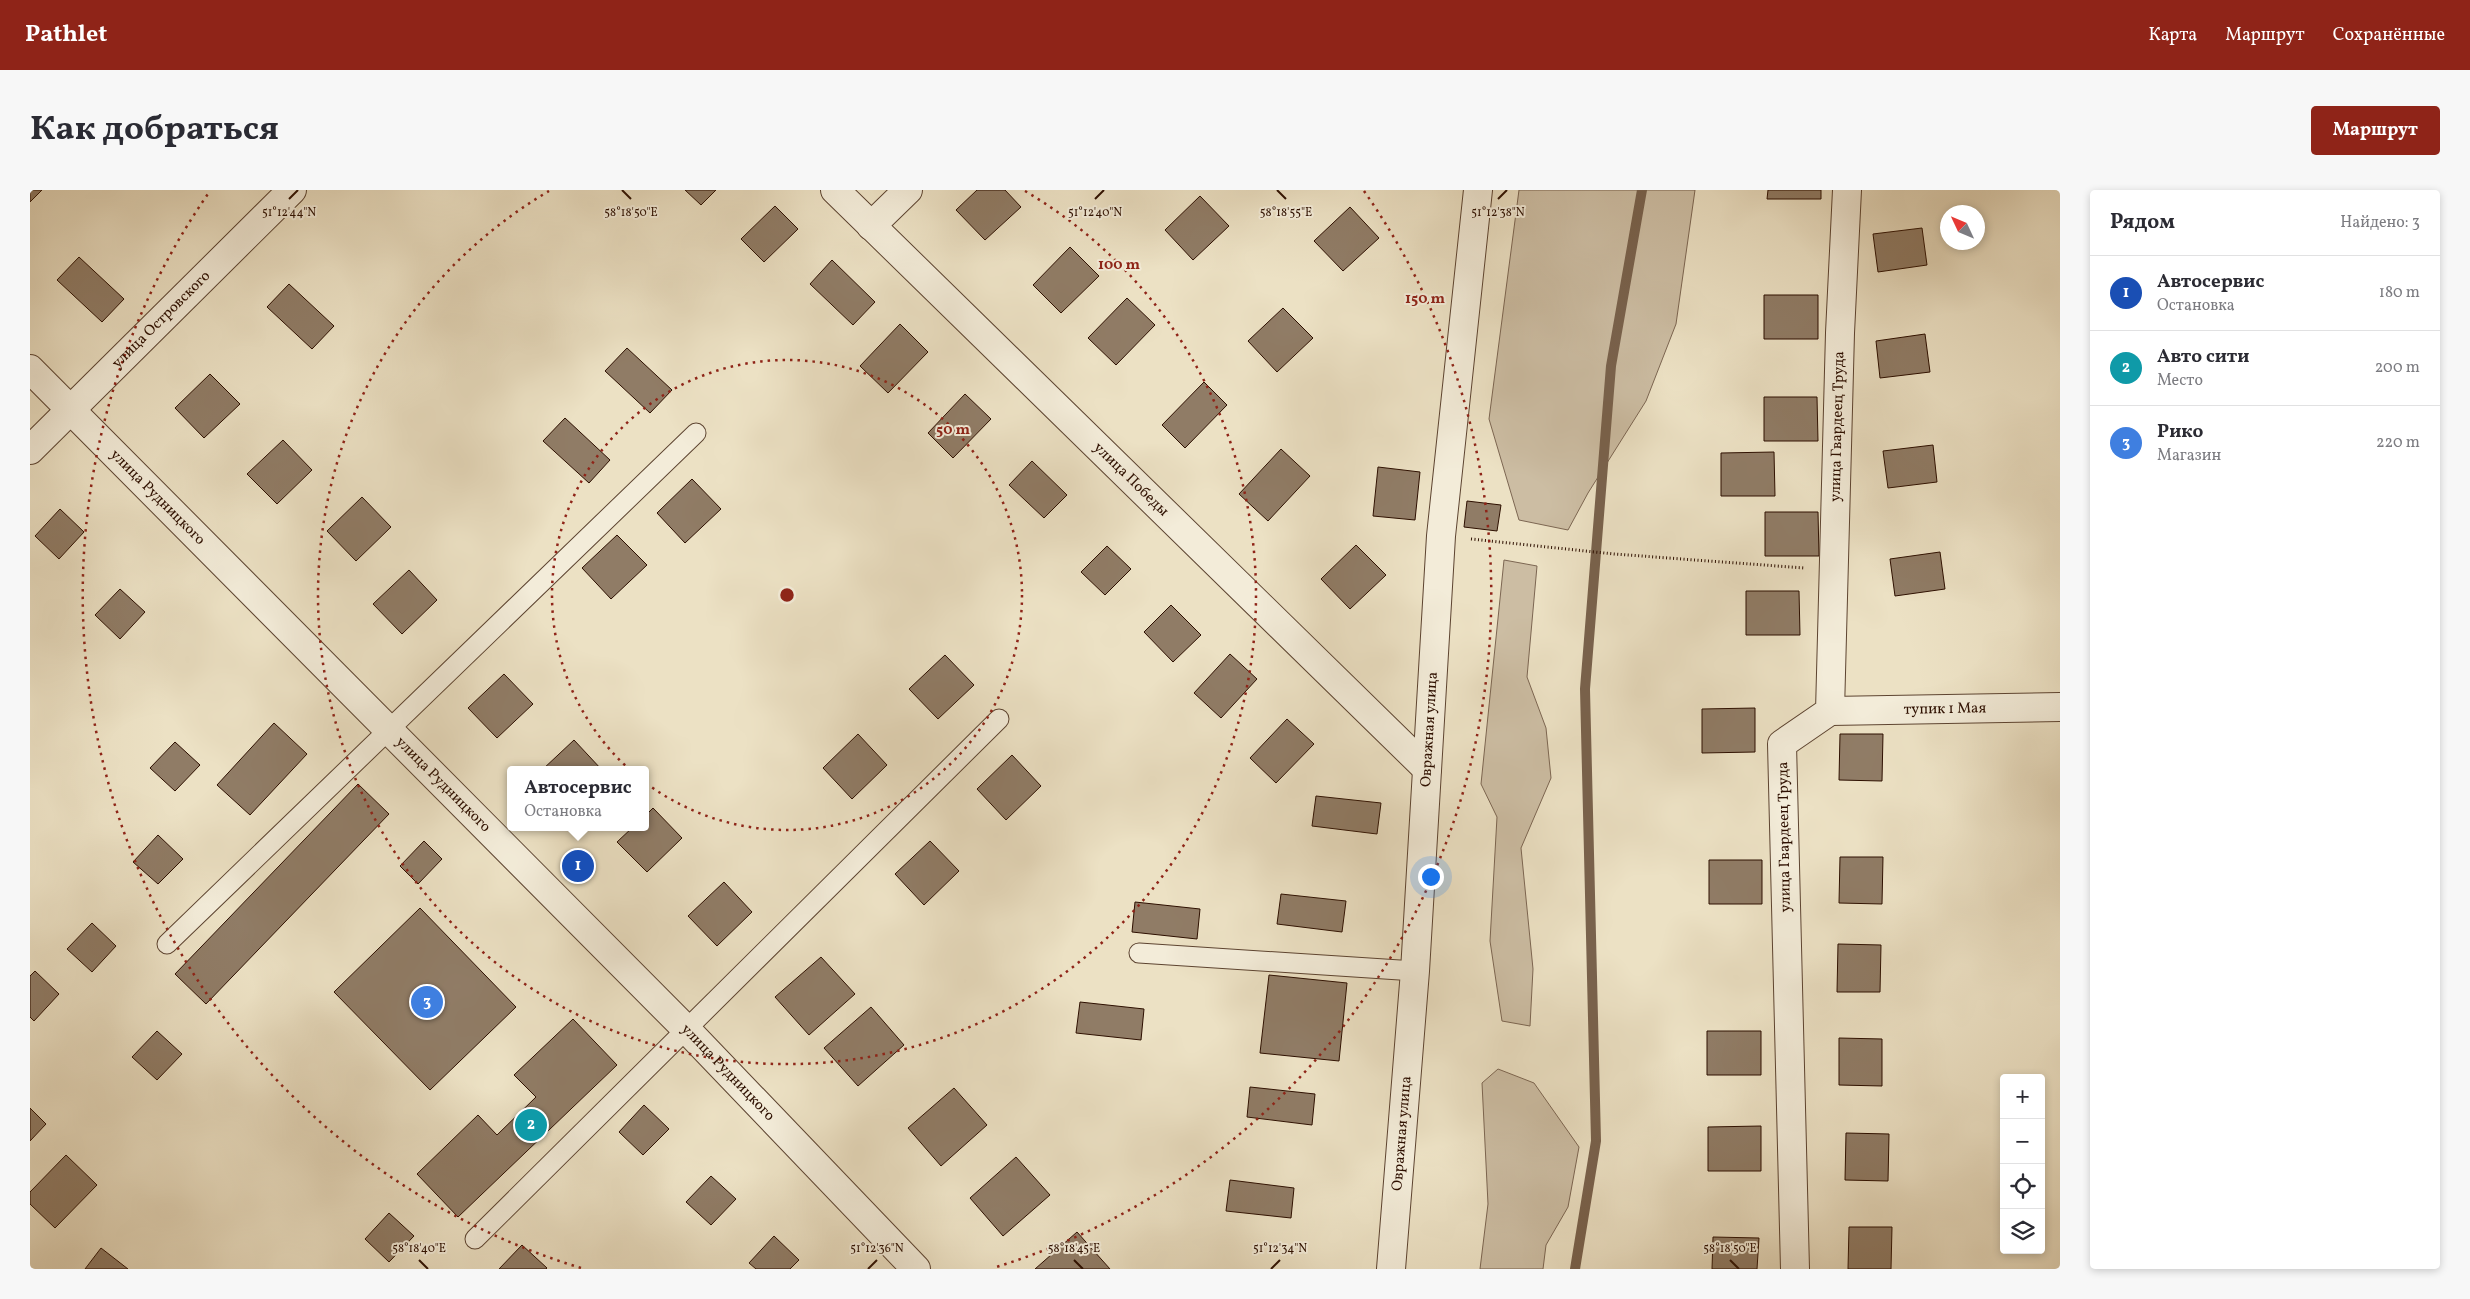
<!DOCTYPE html>
<html lang="ru">
<meta charset="utf-8">
<style>
body{margin:0;font-family:Vollkorn,serif;background:#f7f7f7;color:#2b2b33}
.controls{position:absolute;right:15px;bottom:15px;display:grid;overflow:hidden;border-radius:5px;box-shadow:0 2px 8px #0003}
.controls button{width:45px;height:45px;display:grid;place-items:center;padding:0;border:0;border-bottom:1px solid #e1e1e2;background:#fff;color:#2b2b33;font:25px sans-serif}
.compass{position:absolute;left:1910px;top:15px;width:45px;height:45px;border-radius:50%;background:#fff;box-shadow:0 2px 8px #0003;rotate:314deg}
.you{position:absolute;left:1400px;top:686px;width:18px;height:18px;margin:-12px;border:4px solid #fff;border-radius:50%;background:#1a73e8;box-shadow:0 0 0 8px #1a73e833}
.badge{display:grid;place-items:center;width:32px;height:32px;border-radius:50%;background:#8f2418;color:#fff;font-size:16px;font-weight:700}
.pin{position:absolute;translate:-50% -50%;border:2px solid #fff;box-shadow:0 1px 5px #0006}
.popup{position:absolute;left:477px;top:576px;width:142px;height:65px;box-sizing:border-box;display:grid;place-content:center;border-radius:5px;background:#fff;filter:drop-shadow(0 1px 4px #0005);font-size:16px;white-space:nowrap;color:#7c7c81}
.popup b{font-size:19px;color:#2b2b33}
.popup::after{content:'';position:absolute;left:50%;top:100%;margin-left:-10px;border:10px solid transparent;border-top-color:#fff}
.list{margin:0;padding:0;list-style:none}
h2{display:flex;justify-content:space-between;align-items:center;height:65px;margin:0;padding:0 20px;font-size:21px}
h2 small{font-size:16px;font-weight:400;color:#7c7c81}
.list li{display:grid;grid-template-columns:32px 1fr auto;gap:15px;align-items:center;box-sizing:border-box;height:75px;padding:0 20px;border-top:1px solid #e1e1e2}
.list b{display:block;font-size:19px;white-space:nowrap}
.list p{margin:0;font-size:16px;white-space:nowrap;color:#7c7c81}
.list em{font-size:16px;font-style:normal;color:#7c7c81}
.icon{flex:none;width:28px;height:28px;fill:none;stroke:currentColor;stroke-width:2;stroke-linecap:round;stroke-linejoin:round}
.map{position:relative;flex:none;width:2030px;height:1079px;overflow:hidden;border-radius:5px}
header{display:flex;align-items:center;gap:30px;box-sizing:border-box;height:70px;padding:0 25px;background:#8f2418;color:#fff}
header strong{font-size:24px}
nav{display:flex;gap:28px;margin-inline-start:auto;font-size:18px}
.intro{display:flex;align-items:center;justify-content:space-between;box-sizing:border-box;height:120px;padding:0 30px}
h1{margin:0;font-size:35px}
.button{padding:12px 22px;border-radius:5px;background:#8f2418;color:#fff;font-size:18px;font-weight:700}
main{display:flex;gap:30px;padding:0 30px}
aside{flex:1;background:#fff;border-radius:5px;box-shadow:0 2px 8px #0003}
.map>svg:first-child{display:block}
</style>
<header>
<strong>Pathlet</strong>
<nav><a>Карта</a><a>Маршрут</a><a>Сохранённые</a></nav>
</header>
<div class="intro"><h1>Как добраться</h1><a class="button">Маршрут</a></div>
<main>
<div class="map">
<svg width="2030" height="1079" viewBox="0 0 2030 1079">
<rect width="100%" height="100%" fill="#ece1c4"/>
<filter id="stains"><feTurbulence type="fractalNoise" baseFrequency=".004" numOctaves="4"/><feColorMatrix values="0 0 0 0 .2 0 0 0 0 .09 0 0 0 0 .02 0 0 0 .5 -.17"/></filter>
<radialGradient id="worn" r=".72"><stop offset=".6" stop-color="#630" stop-opacity="0"/><stop offset="1" stop-color="#630" stop-opacity=".3"/></radialGradient>
<!-- green -->
<path fill="#ccbda3" stroke="#7c6652" d="M1489,0H1665L1646,134L1616,211L1558,303L1538,340L1489,330L1459,229Z
M1474,370L1507,376L1497,487L1516,538L1521,588L1491,658L1503,779L1500,836L1472,831L1460,751L1467,627L1451,594Z
M1468,879L1504,893L1549,957L1538,1017L1516,1055L1513,1079H1450L1458,1014L1452,893Z"/>
<g fill="none" stroke-linecap="round" stroke-linejoin="round">
<!-- stream -->
<path stroke="#79624d" stroke-width="10" d="M1545,1079L1566,951L1555,499L1581,176L1612,0"/>
</g>
<!-- building -->
<path fill="#907c66" stroke="#2d0f00" d="M0,0H12L0,12Z
M655,0H686L671,15Z
M947,0H975L991,17L955,50L926,20Z
M1738,0H1791V9H1737Z
M1170,6L1199,36L1163,70L1135,40Z
M745,16L768,39L734,72L711,49Z
M1320,17L1349,48L1313,81L1284,51Z
M1892,38L1897,75L1848,82L1843,44Z
M1040,57L1069,86L1031,123L1003,95Z
M49,67L94,109L72,132L27,90Z
M802,70L845,112L823,135L780,94Z
M259,94L304,136L282,159L237,117Z
M1734,105H1788V149H1734Z
M1097,108L1125,135L1086,175L1058,148Z
M1253,118L1283,148L1247,182L1218,151Z
M870,134L898,162L858,203L830,176Z
M1895,144L1900,182L1850,188L1846,151Z
M597,158L642,200L620,223L575,181Z
M180,184L210,214L174,248L145,218Z
M1174,192L1197,215L1155,258L1132,235Z
M935,204L961,229L923,268L898,243Z
M1734,207H1787L1788,251H1734Z
M535,228L580,270L559,293L513,251Z
M253,250L282,280L247,314L217,284Z
M1903,255L1907,292L1858,298L1853,261Z
M1251,259L1280,286L1238,331L1209,304Z
M1744,262L1745,306H1691V263Z
M1002,271L1037,305L1014,328L979,295Z
M1348,277L1390,282L1385,330L1343,326Z
M662,289L691,319L655,353L627,323Z
M332,307L361,337L326,371L297,341Z
M1437,311L1471,315L1467,341L1434,337Z
M30,319L54,342L29,369L5,346Z
M1735,322H1788L1789,366H1735Z
M587,345L617,375L581,409L552,378Z
M1326,355L1356,385L1320,419L1291,389Z
M1077,356L1101,379L1075,405L1051,382Z
M1910,362L1915,399L1865,406L1860,369Z
M379,380L407,410L372,444L343,414Z
M90,399L115,422L90,449L65,425Z
M1716,401H1769L1770,445H1716Z
M1141,415L1171,445L1143,472L1114,442Z
M1200,464L1227,489L1191,528L1164,503Z
M915,465L944,495L908,529L879,499Z
M474,484L503,514L467,548L438,518Z
M1725,518V562L1672,563V519Z
M1257,529L1284,554L1246,593L1220,568Z
M244,533L277,564L220,625L187,595Z
M828,544L857,575L822,609L793,578Z
M1810,544H1853L1852,591L1809,590Z
M544,550L572,580H512Z
M145,552L170,575L145,601L120,578Z
M982,565L1011,596L976,630L947,599Z
M328,594L359,624L176,814L145,784Z
M1286,606L1351,613L1347,644L1282,636Z
M623,618L652,648L617,682L587,652L603,637H616V625Z
M128,645L153,669L128,694L103,672Z
M394,651L412,669L388,694L370,676Z
M900,651L929,681L894,715L865,684Z
M1810,667H1853L1852,714L1809,713Z
M1679,670H1732V714H1679Z
M694,692L722,722L687,756L658,726Z
M1251,704L1316,711L1312,742L1247,734Z
M1105,712L1170,719L1167,749L1102,742Z
M390,718L486,817L400,900L304,802Z
M62,733L86,756L62,782L37,759Z
M1808,754L1851,755L1850,802H1807Z
M791,767L825,804L779,845L745,807Z
M5,781L29,804L4,831L0,827V786Z
M1239,785L1317,793L1309,871L1230,863Z
M1050,812L1114,819L1111,850L1046,843Z
M841,817L874,855L828,896L794,858Z
M543,829L587,875L428,1027L387,984L448,925L467,945L506,907L484,885Z
M127,841L152,864L127,890L102,867Z
M1677,841H1731V885H1677Z
M1809,848L1852,849V896L1809,895Z
M1220,897L1285,904L1282,935L1217,927Z
M924,898L957,935L911,976L878,938Z
M614,915L639,939L613,965L589,942Z
M0,918L16,934L0,951Z
M1731,936V981H1678V937Z
M1816,943L1859,944L1858,991L1815,990Z
M36,965L67,995L25,1038L0,1014V1002Z
M986,967L1020,1005L973,1046L940,1008Z
M681,986L706,1009L681,1035L656,1012Z
M1200,990L1264,998L1261,1028L1196,1021Z
M359,1023L384,1046L359,1072L335,1049Z
M1819,1037H1862L1861,1079H1818Z
M1047,1042L1080,1079H1005Z
M744,1046L769,1070L760,1079H726L719,1073Z
M1683,1047L1729,1048L1727,1079H1682Z
M492,1055L517,1078L516,1079H469Z
M71,1058L98,1079H55Z"/>
<g fill="none" stroke-linecap="round" stroke-linejoin="round">
<!-- lane casing -->
<g stroke="#5d4431" stroke-width="21">
<path id="lane" d="M137,754L666,243
M1109,763L1385,781
M445,1049L969,529"/>
</g>
<!-- street casing -->
<g stroke="#5d4431" stroke-width="30">
<g id="street">
<path id="s1" d="M805,0L1397,579"/>
<path d="M841,36L878,0"/>
<path id="s2" d="M0,179L657,840L886,1079"/>
<path id="s3" d="M0,260L262,0"/>
<path id="s4" d="M1800,521L2030,517"/>
<path id="s5" d="M1361,1079L1385,781L1411,346L1448,0"/>
<path id="s6" d="M1765,1079L1752,554L1800,521L1810,143L1817,0"/>
</g>
</g>
<!-- path -->
<path stroke="#2d0f00" stroke-width="3" stroke-dasharray="1 2.5" stroke-linecap="butt" d="M1441,349L1584,364L1774,378"/>
<!-- lane -->
<use href="#lane" stroke="#f3ecd9" stroke-width="19"/>
<!-- street -->
<use href="#street" stroke="#f3ecd9" stroke-width="28"/>
</g>
<!-- ticks -->
<path fill="none" stroke="#2d0f00" stroke-width="2" d="M592,0L601,9M1247,0L1256,9M259,9L268,0M1065,9L1074,0M1468,9L1477,0M389,1070L398,1079M1044,1070L1053,1079M1700,1070L1709,1079M838,1079L847,1070M1241,1079L1250,1070"/>
<!-- distance rings -->
<g fill="none" stroke="#8f2418" stroke-width="2.5" stroke-dasharray="2.5 5">
<circle cx="757" cy="405" r="235"/>
<path d="M995 1A469 469 0 1 1 519 1"/>
<path d="M551 1078A704 704 0 0 1 180 1M1334 1A704 704 0 0 1 963 1078"/>
</g>
<g text-anchor="middle" dominant-baseline="central" stroke-width="4" stroke-linejoin="round" paint-order="stroke">
<!-- street labels -->
<g font-size="15" fill="#2d0f00" stroke="#f3ecd9">
<text stroke="none"><textPath href="#s3" startOffset="185">улица Островского</textPath></text>
<text stroke="none"><textPath href="#s6" startOffset="868">улица Гвардеец Труда</textPath></text>
<text stroke="none"><textPath href="#s1" startOffset="414">улица Победы</textPath></text>
<text stroke="none"><textPath href="#s2" startOffset="181">улица Рудницкого</textPath></text>
<text stroke="none"><textPath href="#s4" startOffset="115">тупик 1 Мая</textPath></text>
<text stroke="none"><textPath href="#s5" startOffset="541">Овражная улица</textPath></text>
<text stroke="none"><textPath href="#s2" startOffset="586">улица Рудницкого</textPath></text>
<text transform="translate(1755 647) rotate(-91)">улица Гвардеец Труда</text>
<text stroke="none"><textPath href="#s2" startOffset="991">улица Рудницкого</textPath></text>
<text stroke="none"><textPath href="#s5" startOffset="136">Овражная улица</textPath></text>
</g>
</g>
<g font-size="12" text-anchor="middle" fill="#2d0f00" stroke="#f3ecd9" stroke-width="4" stroke-linejoin="round" paint-order="stroke">
<text x="601" y="26">58°18'50"E</text>
<text x="1256" y="26">58°18'55"E</text>
<text x="259" y="26">51°12'44"N</text>
<text x="1065" y="26">51°12'40"N</text>
<text x="1468" y="26">51°12'38"N</text>
<text x="847" y="1062">51°12'36"N</text>
<text x="1250" y="1062">51°12'34"N</text>
<text x="389" y="1062">58°18'40"E</text>
<text x="1044" y="1062">58°18'45"E</text>
<text x="1700" y="1062">58°18'50"E</text>
</g>
<circle cx="757" cy="405" r="8" fill="#8f2418" stroke="#f3ecd9" stroke-width="2.5"/>
<g font-size="15" text-anchor="middle" font-weight="bold" fill="#8f2418" stroke="#f3ecd9" stroke-width="4" stroke-linejoin="round" paint-order="stroke">
<text x="1089" y="79">100 m</text>
<text x="1395" y="113">150 m</text>
<text x="923" y="244">50 m</text>
</g>
<rect width="100%" height="100%" filter="url(#stains)"/>
<rect width="100%" height="100%" fill="url(#worn)"/>
</svg>
<div class="controls">
<button>+</button>
<button>−</button>
<button><svg class="icon" aria-label="locate" viewBox="0 0 24 24"><circle cx="12" cy="12" r="6"/><path d="M12 2v4M12 18v4M2 12h4M18 12h4"/></svg></button>
<button><svg class="icon" aria-label="layers" viewBox="0 0 24 24"><path d="M12 4l9 5-9 5-9-5zM3 14l9 5 9-5"/></svg></button>
</div>
<svg class="compass" viewBox="-18 -18 36 36"><path d="M0-13l5 13h-10z" fill="#e53935"/><path d="M0 13l5-13h-10z" fill="#7c7c81"/></svg>
<div class="you"></div>
<div class="pin badge" style="left:548px;top:676px;background:#1a4fb4">1</div>
<div class="popup"><b>Автосервис</b>Остановка</div>
<div class="pin badge" style="left:501px;top:935px;background:#0f9aa8">2</div>
<div class="pin badge" style="left:397px;top:812px;background:#3f7fe0">3</div>
</div>
<aside>
<h2>Рядом<small>Найдено: 3</small></h2>
<ul class="list">
<li><span class="badge" style="background:#1a4fb4">1</span><div><b>Автосервис</b><p>Остановка</p></div><em>180 m</em></li>
<li><span class="badge" style="background:#0f9aa8">2</span><div><b>Авто сити</b><p>Место</p></div><em>200 m</em></li>
<li><span class="badge" style="background:#3f7fe0">3</span><div><b>Рико</b><p>Магазин</p></div><em>220 m</em></li>
</ul>
</aside>
</main>
